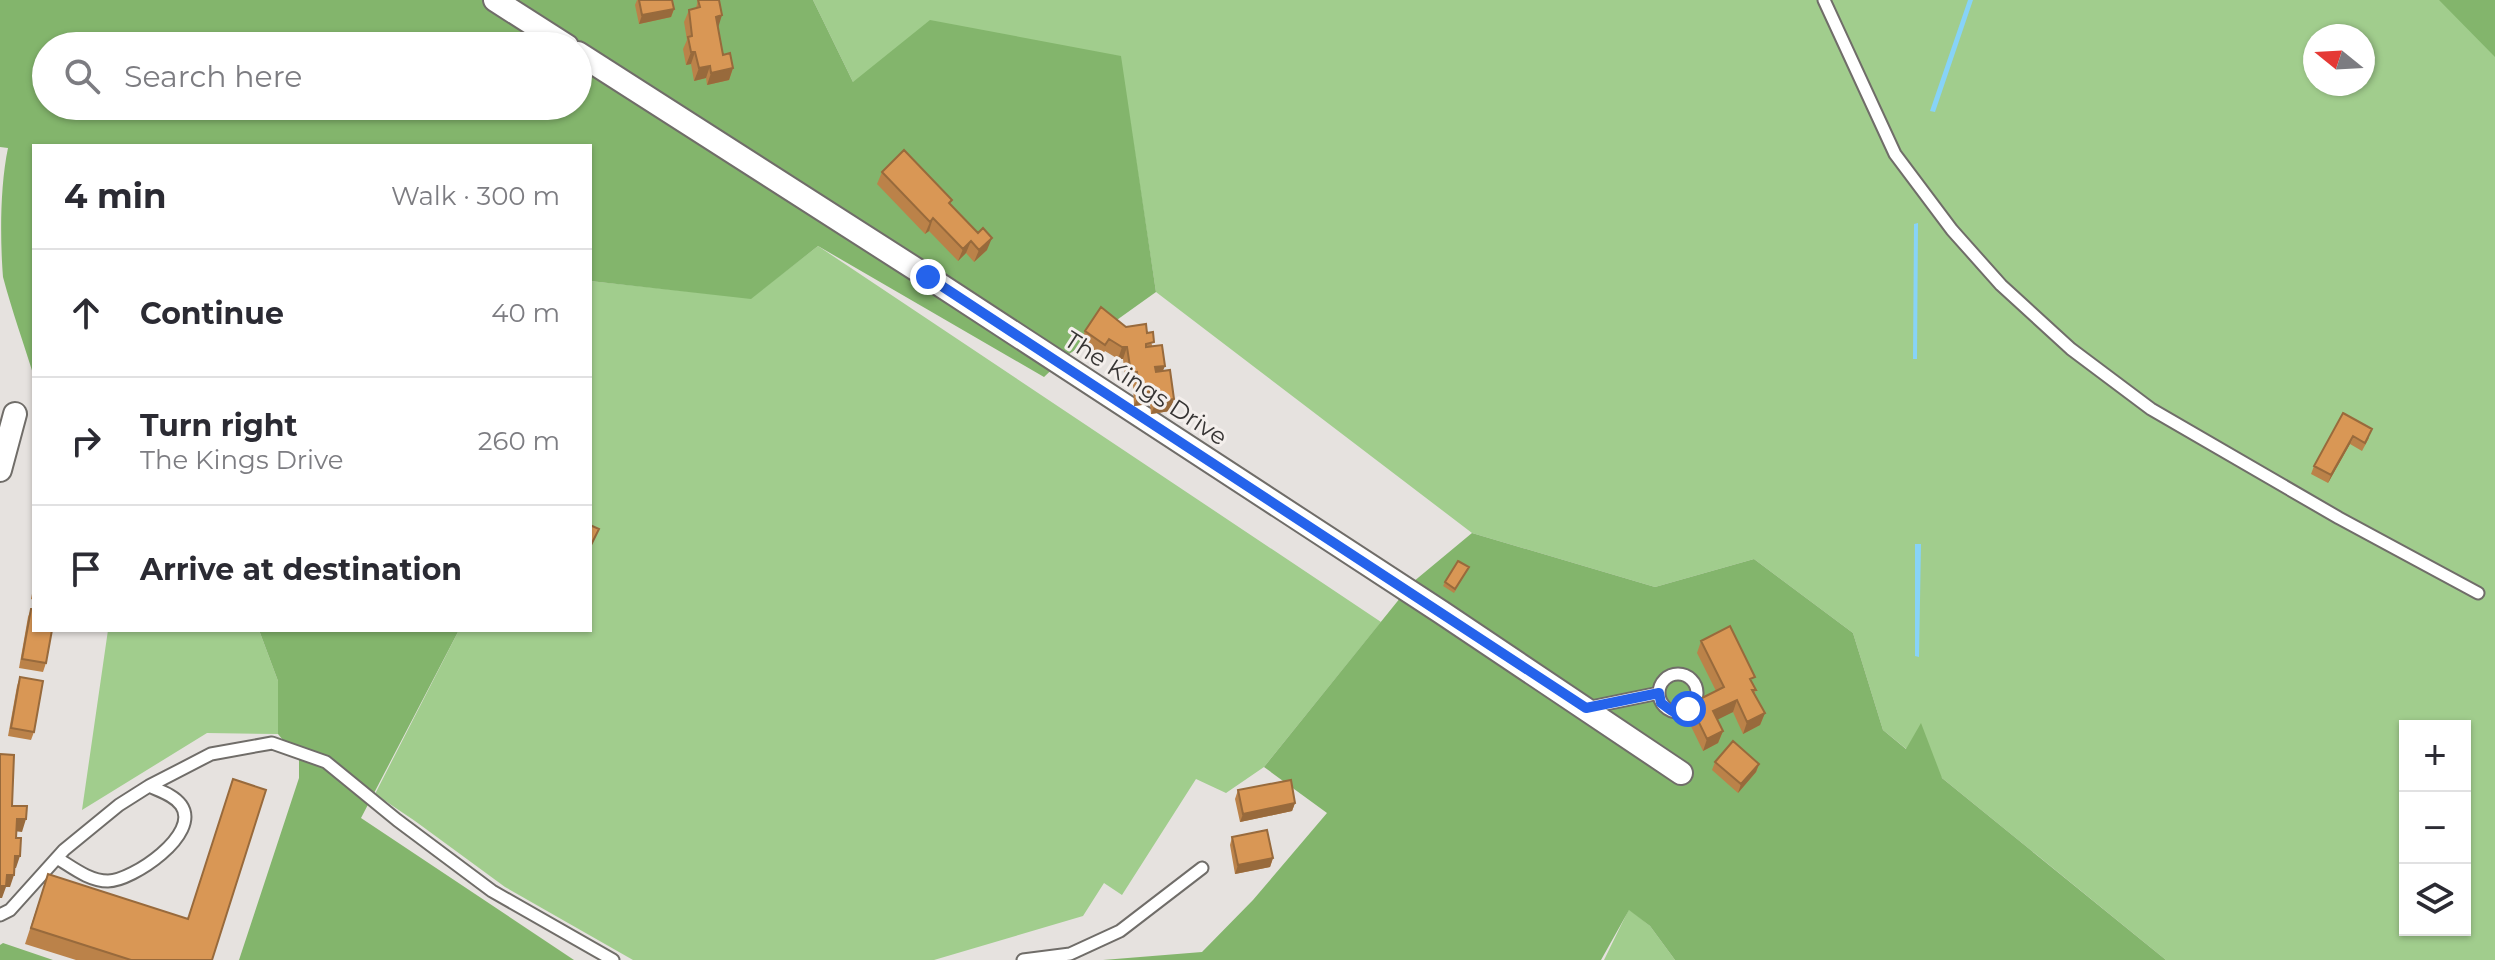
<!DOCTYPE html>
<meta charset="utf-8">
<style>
body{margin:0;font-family:Montserrat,sans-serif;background:#f7f7f7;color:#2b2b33}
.controls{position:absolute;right:24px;bottom:24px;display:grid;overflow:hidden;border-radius:0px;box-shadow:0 2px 6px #0004}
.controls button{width:72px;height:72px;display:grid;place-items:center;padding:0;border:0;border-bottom:2px solid #e1e1e2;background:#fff;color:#2b2b33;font:40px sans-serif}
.compass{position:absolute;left:2303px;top:24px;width:72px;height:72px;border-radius:50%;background:#fff;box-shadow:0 2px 6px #0004;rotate:288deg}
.stop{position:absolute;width:24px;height:24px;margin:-18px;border:6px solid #2563eb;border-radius:50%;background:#fff}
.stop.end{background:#2563eb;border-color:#fff;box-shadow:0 2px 8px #0008}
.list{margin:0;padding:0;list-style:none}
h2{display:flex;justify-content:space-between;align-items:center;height:104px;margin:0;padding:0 32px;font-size:34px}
h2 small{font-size:26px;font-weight:400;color:#7c7c81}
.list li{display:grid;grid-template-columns:52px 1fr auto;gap:24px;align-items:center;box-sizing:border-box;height:128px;padding:0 32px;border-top:2px solid #e1e1e2}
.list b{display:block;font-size:30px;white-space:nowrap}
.list p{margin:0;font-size:26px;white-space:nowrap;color:#7c7c81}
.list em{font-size:26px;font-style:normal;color:#7c7c81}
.icon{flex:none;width:44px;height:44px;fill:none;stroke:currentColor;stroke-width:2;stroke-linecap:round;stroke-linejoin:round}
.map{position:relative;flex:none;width:2495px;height:960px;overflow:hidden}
.search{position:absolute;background:#fff;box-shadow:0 2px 6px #0004;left:32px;top:32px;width:560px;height:88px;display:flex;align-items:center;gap:20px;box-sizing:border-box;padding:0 28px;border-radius:44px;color:#7c7c81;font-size:30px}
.panel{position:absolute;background:#fff;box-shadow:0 2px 6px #0004;left:32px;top:144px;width:560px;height:488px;border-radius:0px}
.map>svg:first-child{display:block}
</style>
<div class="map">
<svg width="2495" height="960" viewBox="0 0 2495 960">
<rect width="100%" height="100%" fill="#e6e2df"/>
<!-- green -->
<path fill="#a1cd8d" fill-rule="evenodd" d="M813,0H2495V960H2166L1883,730L1853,633L1754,559L1655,587L1472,533L1156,292L1120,56L853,82ZM2315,36H2363V84H2315ZM2405,726H2465V930H2405Z
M818,246L1381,622L1264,767L1226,793L1196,779L1122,895L1104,883L1083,916L934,960H633L505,887L415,821L375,794L459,630H590V281L751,298Z
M108,630H259L278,681V734L207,733L82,810Z
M1629,909L1650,926L1675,960H1604Z"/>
<!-- forest -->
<path fill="#83b56c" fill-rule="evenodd" d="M0,0H813L853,82L930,20L1121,56L1156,292L1065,357L1044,377L818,246L751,299L590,281V146H34V377C24,344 12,311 3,277C0,239 0,186 8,148L0,147ZM46,46H578V106H46Z
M2439,0H2495V57Z
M1472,533L1655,587L1754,559L1853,633L1883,730L1906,749L1921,723L1942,778L2166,960H1675L1650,926L1629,910L1601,960H1103L1202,952L1253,900L1327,813L1264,767L1413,582Z
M259,630H459L361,818L574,960H239L299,778V760L278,734V681Z
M3,943L53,960H0V945Z"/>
<!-- water -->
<path fill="#87d3f8" d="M1968,0H1973L1935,112L1930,111Z
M1918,223L1917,359H1913L1914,224Z
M1915,544H1921L1919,657L1915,656Z"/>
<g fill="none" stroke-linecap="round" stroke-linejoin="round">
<!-- service casing -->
<g stroke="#706d69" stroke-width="15">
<path id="service" d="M1824,0L1895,154L1952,230L2001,285L2071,349L2151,409L2339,518L2478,593
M1659 693a19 19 0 1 1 38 0a19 19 0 1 1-38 0Z
M1586,708L1659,693
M57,858C72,867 89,881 108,881C132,881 202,834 181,805C174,795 160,791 149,786
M0,915L10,910L64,850L119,805L149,786L211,754L272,743L326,762L397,820L492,891L613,960
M1023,960L1070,954L1120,931L1202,868"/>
</g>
<!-- minor casing -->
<g stroke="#706d69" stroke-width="26">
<path id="minor" d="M495,0L567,46
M578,53L928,277L1441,612L1681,773
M0,470L15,414"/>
</g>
<!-- service -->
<use href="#service" stroke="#fff" stroke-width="11"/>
<!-- minor -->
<use href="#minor" stroke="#fff" stroke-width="22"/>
</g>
<!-- wall -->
<path fill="#bb8249" d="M637,0H672L674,9L671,17L639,24L635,5Z
M698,0L718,27L723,55L733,68L729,80L707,85L706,78L694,81L691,64L686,65L683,49L687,40L684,22L689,10L696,8Z
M882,172L951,204L987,250L974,262L966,253L958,261L929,231L925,234L877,184Z
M1126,327L1147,333L1163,371L1170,411L1151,414L1150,404L1134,406L1133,384L1126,385L1123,359H1118L1105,351L1101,357L1080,344L1085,331Z
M2343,413L2369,438L2362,451L2350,444L2328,483L2311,474L2314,466Z
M1467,571L1454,593L1443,586L1445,582Z
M34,583V600L31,599Z
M31,609L46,663L43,672L19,668L28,617Z
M1701,641L1753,683L1756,690L1754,694L1765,713L1760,725L1743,734L1733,712L1717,719L1723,731L1718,743L1703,751L1686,716L1690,704L1716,691L1697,653Z
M20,677L34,732L31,740L8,736L17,686Z
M1715,762L1759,764L1756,772L1738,793L1712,770Z
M233,779L212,960H76L25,944L48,874L188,919Z
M1238,790L1295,803L1292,811L1240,822L1235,799Z
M1232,837L1273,858L1270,867L1235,874L1230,845Z"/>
<!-- shaded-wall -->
<path fill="#986a3c" d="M674,9L671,17L639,24L642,15Z
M722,15L718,28L716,17Z
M691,52H695L691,64L686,65Z
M710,66L706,78L694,81L699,68Z
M733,68L729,80L707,85L711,73Z
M933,218L929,231L925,234L930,222Z
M992,238L987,250L974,262L979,250Z
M971,241L966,253L958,261L963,249Z
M1122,347H1127L1123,359H1118Z
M1165,366L1160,378L1151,380L1155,367Z
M1137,372L1133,384L1126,385L1131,373Z
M1154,391L1150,404L1134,406L1139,394Z
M1174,399L1170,411L1151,414L1156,402Z
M2353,436L2350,444L2328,483L2331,475Z
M1737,700L1733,712L1709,724L1713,711Z
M1765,713L1760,725L1743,734L1747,722Z
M1723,731L1718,743L1703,751L1707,739Z
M1759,764L1756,772L1738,793L1741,784Z
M1295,803L1292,811L1240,822L1243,814Z
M17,819H26L22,832L13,831Z
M15,856H20L16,868H11Z
M1273,858L1270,867L1235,874L1238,865Z
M7,875H14L10,887H6L2,898H0V886Z"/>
<!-- building -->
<path fill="#d99755" stroke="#986a3c" stroke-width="2" d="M639,0H672L674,9L642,15Z
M698,0H719L722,15L716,17L723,55L730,53L733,68L711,73L710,66L699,68L695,52H691L688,37L692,36L689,10L700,7Z
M904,150L952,200L949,203L978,233L983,228L992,238L979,250L971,241L963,249L933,218L930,222L882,172Z
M1101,307L1126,327L1146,324L1147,333L1153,332L1154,342L1146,344V347L1162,345L1165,366L1155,367L1156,372L1170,370L1174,399L1156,402L1154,391L1139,394L1137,372L1131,373L1127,347H1122L1109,339L1105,345L1085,331Z
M2343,413L2372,429L2365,443L2353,436L2331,475L2314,466Z
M590,525L599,529L590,547Z
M1458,561L1469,567L1455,589L1445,582Z
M31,609H34V630H52L46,663L22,659Z
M1730,626L1755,677L1750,679L1756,690H1752L1765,713L1747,722L1737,700L1713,711L1723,731L1707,739L1690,704L1724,687L1701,641Z
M20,677L43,681L34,732L11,728Z
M1733,741L1759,764L1741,784L1715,762Z
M0,754L14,755L12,806H27L26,819H17L16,838H21L20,856H15L14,875H7L6,886H0Z
M233,779L266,790L212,960H131L31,928L48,874L188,919Z
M1291,780L1295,803L1243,814L1238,790Z
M1267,830L1273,858L1238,865L1232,837Z"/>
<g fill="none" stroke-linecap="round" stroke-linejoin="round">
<!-- route -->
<path stroke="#2563eb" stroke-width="10" d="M928,277L1586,708L1659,693L1661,703L1672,711L1688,709"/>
</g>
<g text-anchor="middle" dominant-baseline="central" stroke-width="6" stroke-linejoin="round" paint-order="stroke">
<!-- street labels -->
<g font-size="24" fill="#373534" stroke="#f4efec">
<text transform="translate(1146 388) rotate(33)">The Kings Drive</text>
</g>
</g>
</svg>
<div class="controls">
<button>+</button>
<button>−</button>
<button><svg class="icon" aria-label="layers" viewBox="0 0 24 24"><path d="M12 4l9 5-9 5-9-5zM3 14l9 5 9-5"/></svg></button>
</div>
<svg class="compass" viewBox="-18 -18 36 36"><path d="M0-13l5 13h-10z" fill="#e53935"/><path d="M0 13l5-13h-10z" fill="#7c7c81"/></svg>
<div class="stop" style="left:1688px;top:709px"></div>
<div class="stop end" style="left:928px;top:277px"></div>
<div class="search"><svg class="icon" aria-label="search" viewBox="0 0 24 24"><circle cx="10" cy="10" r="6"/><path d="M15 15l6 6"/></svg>Search here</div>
<section class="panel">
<h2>4 min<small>Walk · 300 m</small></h2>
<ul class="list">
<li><svg class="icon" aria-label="ahead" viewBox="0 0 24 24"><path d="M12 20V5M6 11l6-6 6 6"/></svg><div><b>Continue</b></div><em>40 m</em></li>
<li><svg class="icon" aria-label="right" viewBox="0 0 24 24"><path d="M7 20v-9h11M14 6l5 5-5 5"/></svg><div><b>Turn right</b><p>The Kings Drive</p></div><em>260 m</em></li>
<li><svg class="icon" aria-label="arrive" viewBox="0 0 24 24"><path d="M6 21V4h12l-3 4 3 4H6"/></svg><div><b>Arrive at destination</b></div></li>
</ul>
</section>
</div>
